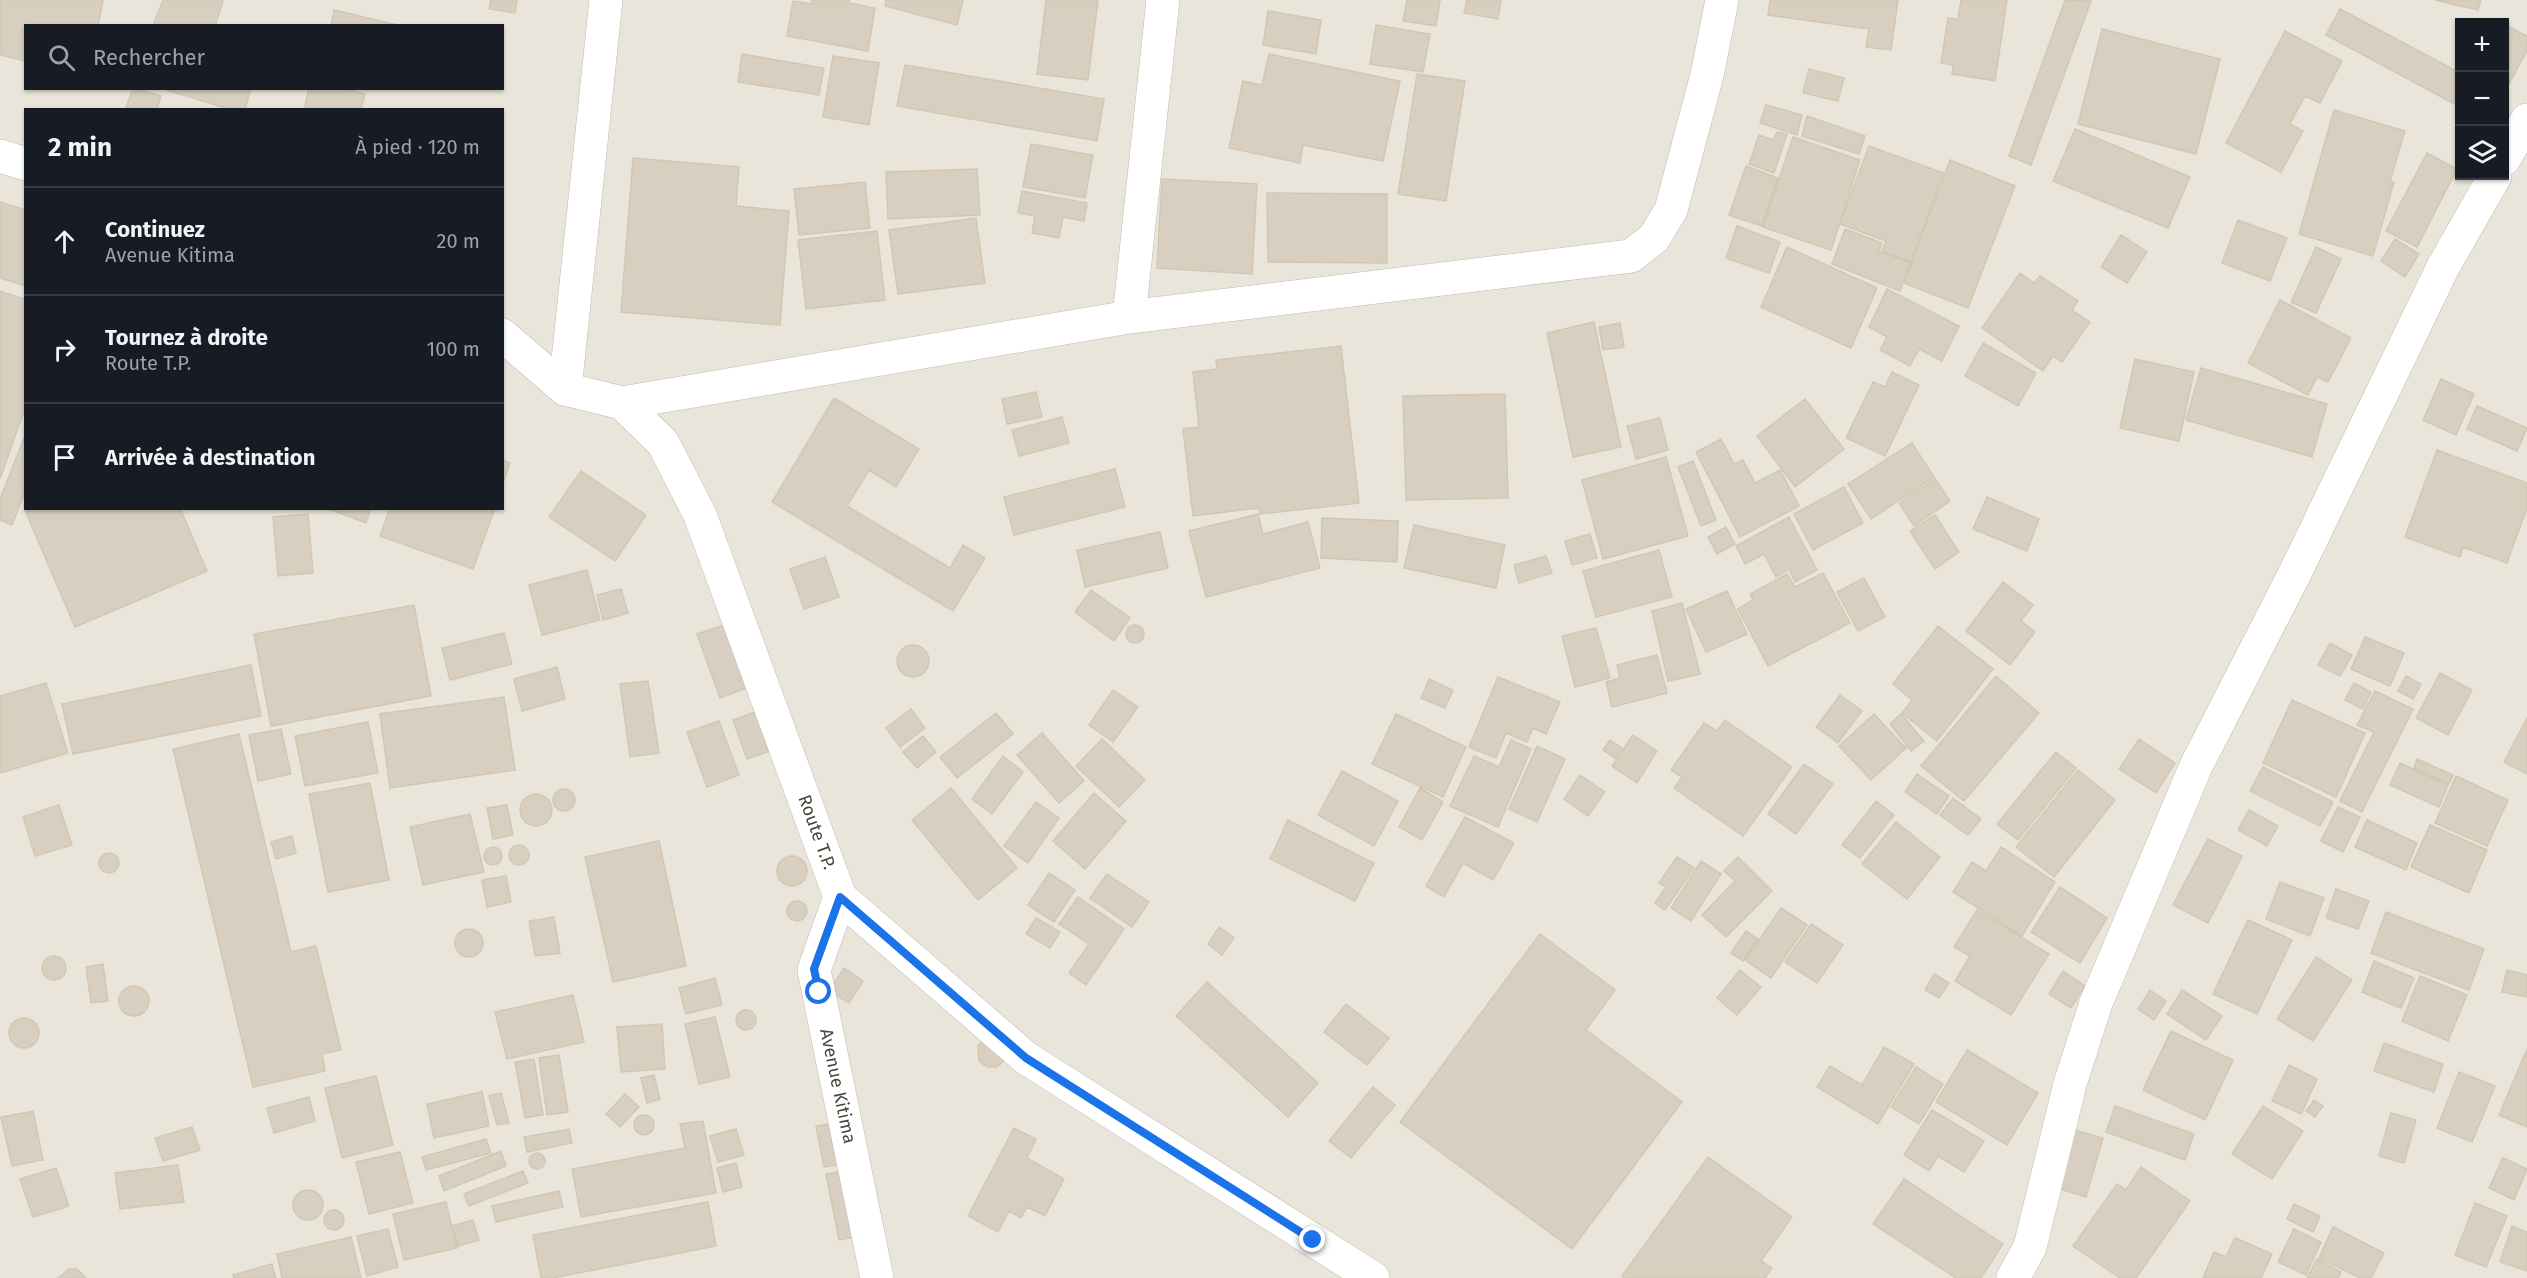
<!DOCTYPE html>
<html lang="fr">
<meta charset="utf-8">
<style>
body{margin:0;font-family:"Fira Sans",sans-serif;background:#20242c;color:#f1f3f6}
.controls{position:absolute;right:18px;top:18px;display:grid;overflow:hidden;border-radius:0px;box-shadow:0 2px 4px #0004}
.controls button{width:54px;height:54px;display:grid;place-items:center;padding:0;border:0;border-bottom:2px solid #363941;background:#171b24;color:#f1f3f6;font:30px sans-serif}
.stop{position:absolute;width:18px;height:18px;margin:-14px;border:4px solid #1a73e8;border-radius:50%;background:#fff}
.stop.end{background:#1a73e8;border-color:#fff;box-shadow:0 2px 6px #0008}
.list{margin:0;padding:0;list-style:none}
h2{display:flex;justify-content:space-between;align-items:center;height:78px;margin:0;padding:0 24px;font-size:26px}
h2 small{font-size:20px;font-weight:400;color:#9ea1a6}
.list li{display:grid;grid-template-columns:39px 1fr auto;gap:18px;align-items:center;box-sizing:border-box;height:108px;padding:0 24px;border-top:2px solid #363941}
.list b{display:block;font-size:22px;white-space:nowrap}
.list p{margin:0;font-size:20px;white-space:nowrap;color:#9ea1a6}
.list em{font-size:20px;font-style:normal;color:#9ea1a6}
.icon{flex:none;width:33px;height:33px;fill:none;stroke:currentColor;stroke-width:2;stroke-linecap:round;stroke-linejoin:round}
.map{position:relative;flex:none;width:2527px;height:1278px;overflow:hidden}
.search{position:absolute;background:#171b24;box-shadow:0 2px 4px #0004;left:24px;top:24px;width:480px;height:66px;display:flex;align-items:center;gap:15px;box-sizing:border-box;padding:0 21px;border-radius:0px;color:#9ea1a6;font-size:22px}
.panel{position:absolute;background:#171b24;box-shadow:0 2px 4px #0004;left:24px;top:108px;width:480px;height:402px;border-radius:0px}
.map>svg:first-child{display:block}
</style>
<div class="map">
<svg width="2527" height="1278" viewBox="0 0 2527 1278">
<rect width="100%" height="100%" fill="#f6f3ec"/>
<!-- residential -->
<path fill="#eae5da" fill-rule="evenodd" d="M0,0H2527V1278H0ZM2460,22H2504V176H2460ZM26,26H502V88H26ZM26,110H502V508H26Z"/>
<!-- building -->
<path fill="#d8cfc1" stroke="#d3c7b4" stroke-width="1.5" d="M0,0H103L98,26H26V61L0,55Z
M163,0H220L223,1L215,26H161L154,23Z
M491,0H517L515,13L489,9Z
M812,0H849V3L875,8L868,51L787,36L793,1L811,4Z
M886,0H963L957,25L885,6Z
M1046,0H1098L1088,80L1037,74Z
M1407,0H1440L1436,26L1403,21Z
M1467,0H1501L1498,19L1464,13Z
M1770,0H1898L1891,50L1866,47L1869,29L1768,15Z
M1961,0H2007L1995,81L1952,74L1953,65L1941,63L1948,18L1958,19Z
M2065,0L2091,1L2031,165L2009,156Z
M2435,0H2481L2478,10Z
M2340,9L2460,73V107L2326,35Z
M334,10L402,26H331Z
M1268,11L1321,20L1316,54L1263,45Z
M1376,25L1430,34L1423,72L1370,64Z
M2506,25L2527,36V51L2504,93Z
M2102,29L2220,59L2196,154L2078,124Z
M2285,31L2342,61L2320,103L2305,96L2290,124L2303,131L2281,172L2226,143Z
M742,54L824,68L819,95L738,82Z
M1269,54L1400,81L1383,161L1303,145L1300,163L1229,148L1243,81L1262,85Z
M833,56L879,63L869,125L823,117Z
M905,65L1104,99L1097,141L897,106Z
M1809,69L1844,78L1838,101L1803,93Z
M1417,74L1465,81L1446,201L1398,194Z
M133,88L161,96L157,110H125Z
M160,88H251L245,110H232Z
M309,88H343L365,94L361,110H304Z
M1766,105L1802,115L1797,135L1760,123Z
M2334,110L2405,131L2390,181L2394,182L2373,256L2299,234Z
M1807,116L1865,136L1859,154L1802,136Z
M2075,129L2190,177L2168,228L2053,181Z
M1777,132L1787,134L1774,173L1749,164L1759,135L1773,140Z
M1793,137L1860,160L1831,250L1763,227Z
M1031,144L1093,155L1085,198L1023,187Z
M1869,146L1943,173L1911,262L1882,251L1886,241L1840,224Z
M2427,153L2457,169L2417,247L2386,231Z
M633,158L739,167L736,206L789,211L780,325L621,312Z
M1950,160L2015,186L1968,308L1904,283Z
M1746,166L1778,178L1762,226L1729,215Z
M977,169L980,215L888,219L886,172Z
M1162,179L1257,184L1252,274L1157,268Z
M865,182L870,228L799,235L794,189Z
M1022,191L1087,203L1084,221L1063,217L1059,238L1032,233L1035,216L1018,213Z
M1267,193L1387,194V263L1268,262Z
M0,202L26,210V286L0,278Z
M976,218L985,283L898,294L889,230Z
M2238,220L2287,238L2270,281L2222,263Z
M1737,226L1780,242L1769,273L1726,258Z
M1845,229L1882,243L1879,251L1910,263L1900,291L1832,264Z
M877,231L885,300L806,309L798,240Z
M2121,235L2147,252L2127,283L2101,267Z
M2395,239L2419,254L2405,277L2381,261Z
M1787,247L1877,288L1851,348L1761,307Z
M2316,247L2341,259L2316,313L2291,302Z
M2020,273L2034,283L2040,276L2078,301L2072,310L2090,322L2062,362L2053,356L2043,371L1982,328Z
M1887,289L1959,326L1942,361L1919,349L1910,366L1880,350L1887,337L1869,327Z
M0,291L26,300V405L0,479Z
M2280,300L2351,338L2328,382L2317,377L2308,395L2248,363Z
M1594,322L1621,447L1573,457L1547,333Z
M1620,323L1624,347L1603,350L1599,327Z
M1983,343L2036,373L2018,406L1965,376Z
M1341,346L1359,503L1260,514L1259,508L1193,516L1183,429L1199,427L1193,372L1217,369L1216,360Z
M2135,359L2194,372L2179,441L2120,428Z
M2201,368L2327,404L2312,457L2186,420Z
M1892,372L1919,385L1885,456L1846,438L1873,382L1885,387Z
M2441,379L2474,394L2456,435L2423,420Z
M1036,392L1042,417L1007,424L1002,399Z
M1505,394L1508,498L1406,500L1403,396Z
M834,398L919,449L896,487L869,470L847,506L950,568L963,545L985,558L953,611L772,502Z
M1805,399L1844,449L1795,487L1757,436Z
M2477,406L2527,428L2517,451L2467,429Z
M1062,417L1069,443L1019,456L1012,430Z
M1660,418L1668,450L1636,459L1627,426Z
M26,433V489L12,525L0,520V499Z
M1721,439L1734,464L1743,460L1755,483L1780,470L1799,506L1740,537L1696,452Z
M1912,443L1934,477L1871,519L1848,484Z
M2437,450L2527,483V508L2507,563L2463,547L2460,557L2405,537Z
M1666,457L1688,536L1603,559L1582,480Z
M502,460L510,463L502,486Z
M1693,461L1716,520L1701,526L1678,467Z
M1115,469L1125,507L1014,535L1004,497Z
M581,471L646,515L615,561L549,517Z
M1935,479L1950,501L1914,526L1899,503Z
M1844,487L1863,523L1813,550L1794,514Z
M1987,497L2039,519L2027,551L1973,529Z
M29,508H180L207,571L75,627L25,510Z
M326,508H371L366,523Z
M390,508H495L473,569L380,536Z
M308,514L313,573L278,576L273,517Z
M1258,514L1263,534L1308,522L1320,568L1206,597L1189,531Z
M1935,515L1959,552L1935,569L1910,531Z
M1789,517L1817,570L1795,582L1789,569L1776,577L1764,554L1745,564L1736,546Z
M1322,518L1398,521L1397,562L1321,558Z
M1414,525L1505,545L1496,588L1404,568Z
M1726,527L1735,544L1717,554L1708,537Z
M1160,532L1168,568L1085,587L1077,550Z
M1590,534L1597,558L1572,565L1565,541Z
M1659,550L1672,597L1596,617L1583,571Z
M1546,556L1552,573L1519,583L1514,565Z
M825,557L839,597L804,609L790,569Z
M587,570L600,620L542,635L529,585Z
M1823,573L1850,623L1768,666L1738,609L1753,600L1750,594L1787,574L1795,587Z
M1864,578L1885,617L1858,631L1837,592Z
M2003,582L2033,605L2021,621L2035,632L2010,665L1966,631Z
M621,589L628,613L603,620L597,595Z
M1091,590L1130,618L1114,641L1075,612Z
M1727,591L1747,634L1706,652L1686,609Z
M1682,603L1700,674L1668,681L1652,611Z
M414,605L431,696L271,726L254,634Z
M730,623L752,686L720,698L697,634Z
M1126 634a9 9 0 1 1 18 0a9 9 0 1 1-18 0Z
M1938,626L1993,669L1937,741L1902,713L1912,700L1893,684Z
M1596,628L1610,678L1575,687L1562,636Z
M504,633L512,664L450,680L442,648Z
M2365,637L2404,653L2390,686L2351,669Z
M2330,643L2352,655L2340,676L2318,665Z
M897 661a16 16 0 1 1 32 0a16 16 0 1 1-32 0Z
M1657,655L1667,693L1612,707L1606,682L1620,678L1617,665Z
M251,665L261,716L73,754L62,704Z
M557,667L565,699L522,711L514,679Z
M2440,673L2472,690L2448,735L2416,718Z
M1996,676L2039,713L1964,801L1921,766Z
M2406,676L2421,684L2413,699L2398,691Z
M1498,677L1560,702L1546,734L1533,728L1527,742L1506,733L1496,758L1469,747Z
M1429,679L1453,690L1445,708L1421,698Z
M648,681L659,753L630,757L620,684Z
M46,683L68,753L0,773V696Z
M2354,683L2371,692L2363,709L2345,700Z
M1113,690L1138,707L1113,742L1089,725Z
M2375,691L2413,709L2362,812L2340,801L2374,732L2357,725Z
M1840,695L1862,711L1838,743L1816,727Z
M504,697L515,770L390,788L380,714Z
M2292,700L2365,733L2336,797L2263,763Z
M911,709L925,728L900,747L886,728Z
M761,710L776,749L747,759L733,720Z
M996,713L1013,734L957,778L940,757Z
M1396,714L1466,747L1443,797L1372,764Z
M1874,714L1906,748L1871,780L1839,746Z
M1901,714L1924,741L1911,751L1890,724Z
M2527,718V774L2504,762Z
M1725,720L1792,767L1743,836L1674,788L1682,777L1671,770L1704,723L1717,731Z
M719,721L739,775L707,787L687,732Z
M368,722L378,773L305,786L295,736Z
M281,729L291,774L258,781L249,735Z
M1042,733L1084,781L1059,803L1017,755Z
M239,734L291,952L316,946L341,1050L322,1054L325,1071L253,1087L173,749Z
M1633,735L1657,751L1637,783L1612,766Z
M923,736L936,752L917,768L903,752Z
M1102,739L1145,780L1119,807L1076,766Z
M2139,739L2175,763L2156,793L2119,769Z
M1511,740L1531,749L1498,827L1450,806L1474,756L1499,767Z
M1610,740L1622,748L1615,758L1603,750Z
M1537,746L1565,759L1537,822L1509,809Z
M2056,752L2076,768L2018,840L1997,824Z
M1003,756L1023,772L992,814L972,799Z
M2417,759L2453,775L2449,784L2414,768Z
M2400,763L2448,785L2439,807L2390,785Z
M1804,764L1833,784L1796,834L1768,814Z
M2263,767L2333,802L2320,826L2250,791Z
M2078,770L2115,800L2054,877L2016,847Z
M1342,771L1398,801L1374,846L1318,815Z
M1917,774L1949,796L1937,814L1905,792Z
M1580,775L1605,792L1588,816L1564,799Z
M2456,776L2508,800L2487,846L2435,823Z
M370,783L389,880L328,892L309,794Z
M951,788L1017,868L978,900L912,820Z
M1420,788L1443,802L1422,840L1399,827Z
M553 800a11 11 0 1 1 22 0a11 11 0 1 1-22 0Z
M1094,793L1126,821L1085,869L1053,841Z
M520 810a16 16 0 1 1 32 0a16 16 0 1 1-32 0Z
M1953,798L1981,819L1968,835L1940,815Z
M1876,801L1894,815L1860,858L1842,845Z
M1036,802L1059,818L1028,863L1004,846Z
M59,805L72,845L35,856L23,817Z
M507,805L513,835L493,839L487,808Z
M2338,807L2360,817L2343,852L2321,841Z
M2249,810L2278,826L2267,846L2238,830Z
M470,814L484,872L423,885L410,827Z
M1465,817L1514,843L1493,880L1463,863L1444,897L1426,886Z
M1288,820L1374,863L1355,901L1270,859Z
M2367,820L2417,843L2406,870L2355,847Z
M1896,822L1940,857L1907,899L1862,864Z
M2430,825L2487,850L2469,893L2411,867Z
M292,836L296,853L276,859L271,842Z
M2208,839L2242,856L2208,923L2173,905Z
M659,841L686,966L613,982L585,857Z
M509 855a10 10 0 1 1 20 0a10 10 0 1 1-20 0Z
M2001,847L2055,882L2022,936L1953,892L1972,862L1986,871Z
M484 856a9 9 0 1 1 18 0a9 9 0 1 1-18 0Z
M99 863a10 10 0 1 1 20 0a10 10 0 1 1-20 0Z
M777 871a15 15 0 1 1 30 0a15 15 0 1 1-30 0Z
M1677,857L1694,868L1665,910L1655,903L1666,887L1659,883Z
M1738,857L1772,891L1726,937L1702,915L1735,881L1724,871Z
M1701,861L1721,874L1691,921L1671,908Z
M1049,873L1075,890L1054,922L1028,905Z
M1107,874L1149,902L1132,927L1090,898Z
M506,876L511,902L487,907L482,880Z
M2280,882L2324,898L2310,936L2266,919Z
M2060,887L2107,918L2080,963L2031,932Z
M2336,889L2369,901L2358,929L2326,918Z
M1078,897L1124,929L1086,985L1069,973L1089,944L1059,924Z
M787 911a10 10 0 1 1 20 0a10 10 0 1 1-20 0Z
M1781,908L1807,925L1771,978L1745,960Z
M1977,910L2049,954L2011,1015L1955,981L1970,956L1954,947Z
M2386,912L2484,949L2469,990L2371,953Z
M554,917L560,953L535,956L529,921Z
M1036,918L1060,932L1050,948L1026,934Z
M2248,920L2292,940L2257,1014L2213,994Z
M1811,924L1843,945L1817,983L1785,962Z
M1219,927L1234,938L1222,955L1208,944Z
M455 943a14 14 0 1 1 28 0a14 14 0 1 1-28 0Z
M1746,931L1758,939L1743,961L1731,953Z
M1540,934L1615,990L1586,1030L1682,1102L1572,1249L1400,1122Z
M42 968a12 12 0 1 1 24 0a12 12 0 1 1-24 0Z
M2316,957L2352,980L2313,1041L2277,1019Z
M2374,961L2414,978L2401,1008L2362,992Z
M103,964L108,1001L91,1003L86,967Z
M844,968L863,981L849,1003L829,991Z
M1740,970L1761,987L1737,1015L1717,998Z
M2507,970L2527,975V997L2502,992Z
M2063,971L2085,986L2071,1008L2049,994Z
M1934,974L1949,983L1939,998L1925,990Z
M2420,976L2467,995L2448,1041L2402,1021Z
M715,978L722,1005L686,1014L679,988Z
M1207,982L1318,1083L1288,1117L1176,1016Z
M119 1001a15 15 0 1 1 30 0a15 15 0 1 1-30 0Z
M2150,990L2166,1001L2154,1020L2138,1009Z
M2182,990L2222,1016L2206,1040L2167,1014Z
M573,995L584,1042L507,1059L495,1012Z
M1346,1004L1389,1038L1367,1065L1324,1032Z
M736 1020a10 10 0 1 1 20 0a10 10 0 1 1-20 0Z
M715,1017L730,1077L699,1084L685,1024Z
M9 1033a15 15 0 1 1 30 0a15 15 0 1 1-30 0Z
M662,1024L665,1069L621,1072L617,1027Z
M2171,1031L2233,1060L2205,1120L2143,1090Z
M984,1039L1005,1060L997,1067H987L979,1061L978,1046Z
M2384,1043L2443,1064L2434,1092L2374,1071Z
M1884,1047L1914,1064L1878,1124L1817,1087L1830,1066L1862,1085Z
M2527,1049V1127L2499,1115Z
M1967,1050L2038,1093L2007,1145L1936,1102Z
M559,1055L568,1112L547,1115L539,1058Z
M534,1059L543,1115L525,1118L515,1062Z
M2289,1065L2317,1079L2301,1114L2272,1101Z
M1916,1067L1943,1084L1919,1124L1891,1107Z
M2459,1072L2495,1086L2472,1142L2437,1128Z
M654,1075L660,1099L647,1103L641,1078Z
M376,1076L393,1145L342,1158L325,1088Z
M1373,1087L1395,1105L1351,1158L1329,1141Z
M482,1092L489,1126L434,1138L427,1104Z
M501,1093L509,1123L497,1125L489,1096Z
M625,1094L639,1107L620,1127L606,1114Z
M309,1097L315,1121L274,1133L267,1108Z
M2314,1100L2323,1106L2315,1117L2306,1111Z
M2115,1106L2194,1134L2185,1160L2106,1132Z
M2263,1106L2303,1131L2272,1179L2232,1154Z
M1932,1110L1984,1141L1964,1172L1938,1156L1929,1171L1904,1155Z
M33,1111L43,1160L12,1166L1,1117Z
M2391,1113L2416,1120L2404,1163L2379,1156Z
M634 1125a10 10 0 1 1 20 0a10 10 0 1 1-20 0Z
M703,1121L716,1193L581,1217L572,1169L685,1148L680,1124Z
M838,1122L845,1164L824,1167L816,1126Z
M192,1127L200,1150L163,1161L155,1138Z
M1014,1128L1036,1139L1027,1158L1064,1179L1045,1216L1027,1207L1021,1218L1009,1211L998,1232L968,1216Z
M569,1129L572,1143L527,1152L524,1137Z
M736,1129L744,1155L718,1162L710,1136Z
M2074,1130L2103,1138L2086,1197L2057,1188Z
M486,1139L491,1153L426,1170L422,1157Z
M501,1151L506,1166L444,1191L439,1176Z
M400,1152L413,1203L369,1214L356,1162Z
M529 1161a8 8 0 1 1 16 0a8 8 0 1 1-16 0Z
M1708,1157L1792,1217L1761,1261L1772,1268L1765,1278H1625L1622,1276Z
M2503,1158L2527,1169L2514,1200L2489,1188Z
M736,1163L742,1187L723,1192L717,1168Z
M178,1165L184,1202L120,1209L115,1173Z
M2141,1167L2190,1201L2136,1278H2120L2073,1246L2117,1184L2126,1190Z
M56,1168L69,1206L33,1217L20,1179Z
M849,1170L862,1236L839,1240L826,1174Z
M523,1171L528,1183L469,1206L464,1194Z
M1904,1179L2003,1244L1981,1278H1956L1873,1224Z
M293 1205a15 15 0 1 1 30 0a15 15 0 1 1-30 0Z
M559,1191L563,1207L496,1222L492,1206Z
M446,1202L457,1248L404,1260L393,1214Z
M708,1202L716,1246L553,1278H541L533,1235Z
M2475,1203L2507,1216L2486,1267L2455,1255Z
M2294,1204L2320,1216L2313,1232L2287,1219Z
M324 1220a10 10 0 1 1 20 0a10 10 0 1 1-20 0Z
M473,1220L479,1240L458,1246L452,1226Z
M2512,1226L2527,1232V1271L2500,1262Z
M2333,1227L2384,1253L2371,1278H2360L2319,1258Z
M388,1229L398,1267L367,1276L357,1236Z
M2294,1229L2321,1242L2306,1275L2278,1262Z
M351,1237L361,1278H282L277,1254Z
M2235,1238L2272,1254L2261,1278H2203L2214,1252L2226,1257Z
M2317,1259L2341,1272L2338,1278H2307Z
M272,1264L276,1278H234L233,1275Z
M69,1269H77L86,1278H58Z"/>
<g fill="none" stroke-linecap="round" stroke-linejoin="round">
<!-- minor casing -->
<g stroke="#c2bbae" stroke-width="34">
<path id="minor" d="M2504,159L2527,120
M1129,317L1163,0
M565,389L606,0
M622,403L1129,317L1631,256L1654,238L1671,210L1707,75L1722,0
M840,897L814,970L877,1278
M2013,1278L2030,1247L2070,1084L2096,1003L2196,766L2295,573L2443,267L2495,176"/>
</g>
<!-- tertiary casing -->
<g stroke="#c2bbae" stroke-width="34">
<path id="tertiary" d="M0,156L26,164
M502,335L565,389L622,403L663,443L700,515L840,897L1026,1058L1373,1278"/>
</g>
<!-- minor -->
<use href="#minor" stroke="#fff" stroke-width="33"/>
<!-- tertiary -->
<use href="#tertiary" stroke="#fff" stroke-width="33"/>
</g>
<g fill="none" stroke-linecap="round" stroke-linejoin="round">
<!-- route -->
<path stroke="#1a73e8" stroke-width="8" d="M819,992L814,969L840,897L1026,1058L1313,1240"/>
</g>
<g text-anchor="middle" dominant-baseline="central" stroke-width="6" stroke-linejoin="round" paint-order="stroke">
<!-- street labels -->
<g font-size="18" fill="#4b4439" stroke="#fff">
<text transform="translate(817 832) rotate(70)">Route T.P.</text>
<text transform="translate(838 1086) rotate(78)">Avenue Kitima</text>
</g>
</g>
</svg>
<div class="controls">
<button>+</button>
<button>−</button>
<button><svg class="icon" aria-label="layers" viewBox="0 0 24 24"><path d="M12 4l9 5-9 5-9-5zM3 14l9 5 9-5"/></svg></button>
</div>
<div class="stop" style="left:819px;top:992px"></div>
<div class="stop end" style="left:1313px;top:1240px"></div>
<div class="search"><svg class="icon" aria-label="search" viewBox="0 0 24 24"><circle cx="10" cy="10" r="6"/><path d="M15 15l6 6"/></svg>Rechercher</div>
<section class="panel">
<h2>2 min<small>À pied · 120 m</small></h2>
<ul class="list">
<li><svg class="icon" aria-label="ahead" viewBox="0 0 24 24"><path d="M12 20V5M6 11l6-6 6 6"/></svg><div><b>Continuez</b><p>Avenue Kitima</p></div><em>20 m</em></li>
<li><svg class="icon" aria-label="right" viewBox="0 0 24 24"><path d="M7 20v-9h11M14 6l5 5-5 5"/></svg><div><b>Tournez à droite</b><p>Route T.P.</p></div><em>100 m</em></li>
<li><svg class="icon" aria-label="arrive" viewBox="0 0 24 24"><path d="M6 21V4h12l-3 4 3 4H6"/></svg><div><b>Arrivée à destination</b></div></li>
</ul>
</section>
</div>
